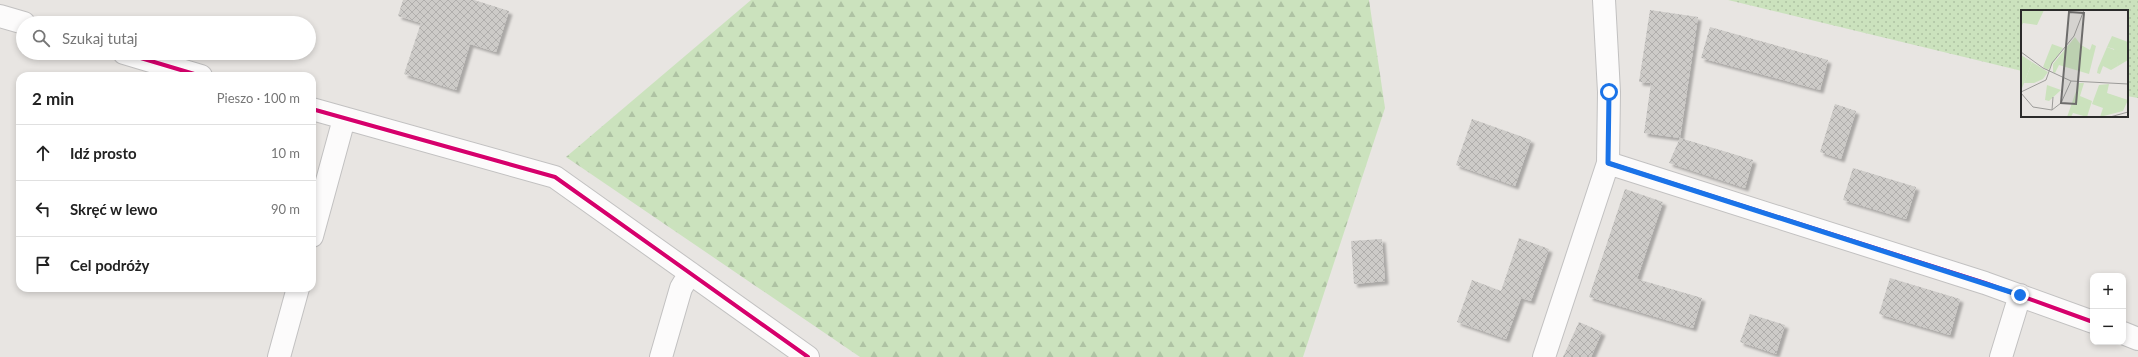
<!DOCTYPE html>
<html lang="pl">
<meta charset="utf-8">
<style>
body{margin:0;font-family:Lato,sans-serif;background:#f2f2f2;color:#222}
.controls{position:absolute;right:12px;bottom:12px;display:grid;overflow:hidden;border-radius:8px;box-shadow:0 2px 6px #0003}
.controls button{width:36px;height:36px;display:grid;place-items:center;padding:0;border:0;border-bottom:1px solid #e0e0e0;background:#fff;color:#222;font:20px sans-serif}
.stop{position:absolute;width:12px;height:12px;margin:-9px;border:3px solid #1a73e8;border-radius:50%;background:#fff}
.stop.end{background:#1a73e8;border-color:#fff;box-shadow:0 1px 4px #0008}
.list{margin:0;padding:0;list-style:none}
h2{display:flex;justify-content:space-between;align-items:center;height:52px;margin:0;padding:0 16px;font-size:17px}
h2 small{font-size:13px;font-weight:400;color:#767676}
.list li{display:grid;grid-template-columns:26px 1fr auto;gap:12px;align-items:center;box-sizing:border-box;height:56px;padding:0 16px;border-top:1px solid #e0e0e0}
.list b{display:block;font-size:15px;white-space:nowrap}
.list em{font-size:13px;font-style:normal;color:#767676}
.icon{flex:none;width:22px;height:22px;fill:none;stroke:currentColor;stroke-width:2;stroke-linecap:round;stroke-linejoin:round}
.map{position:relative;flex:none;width:2138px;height:357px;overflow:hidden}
.search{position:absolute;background:#fff;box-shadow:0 2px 6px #0003;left:16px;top:16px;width:300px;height:44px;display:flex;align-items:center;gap:10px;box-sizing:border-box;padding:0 14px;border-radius:22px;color:#767676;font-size:15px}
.panel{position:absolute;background:#fff;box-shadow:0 2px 6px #0003;left:16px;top:72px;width:300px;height:220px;border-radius:12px}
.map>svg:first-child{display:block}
</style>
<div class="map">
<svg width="2138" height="357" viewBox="0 0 2138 357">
<defs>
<pattern id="grass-dots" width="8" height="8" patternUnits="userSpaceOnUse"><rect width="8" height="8" fill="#cbe2bd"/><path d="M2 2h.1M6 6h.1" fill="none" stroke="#aec2a3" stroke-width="1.8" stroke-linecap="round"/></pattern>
<pattern id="forest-firs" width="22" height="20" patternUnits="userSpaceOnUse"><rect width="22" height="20" fill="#cbe2bd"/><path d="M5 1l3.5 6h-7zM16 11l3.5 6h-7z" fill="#aec2a3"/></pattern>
<pattern id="building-cross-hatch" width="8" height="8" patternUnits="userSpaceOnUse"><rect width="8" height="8" fill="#cdcbc8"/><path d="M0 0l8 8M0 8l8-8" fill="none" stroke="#b0aeac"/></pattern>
<filter id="shadow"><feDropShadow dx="3.5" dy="3.5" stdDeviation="1" flood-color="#0004"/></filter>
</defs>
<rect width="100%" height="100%" fill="#e8e5e2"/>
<!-- grass -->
<path fill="url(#grass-dots)" d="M1728,0H2138V98L2127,96V11H2022V71Z"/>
<!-- forest -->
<path fill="url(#forest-firs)" d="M751,0H1369L1385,108L1303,357H860L566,157Z"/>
<!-- building -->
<path fill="url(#building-cross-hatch)" filter="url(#shadow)" d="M403,0H474L509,11L496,52L470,44L456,90L404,74L421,23L398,16Z
M1650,10L1698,17L1680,138L1644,133L1651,83L1639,82Z
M1710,27L1828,60L1820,90L1701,58Z
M1835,104L1856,111L1841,159L1820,152Z
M1472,119L1531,140L1515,186L1456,165Z
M1680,138L1753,160L1745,188L1669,163Z
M1853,168L1916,187L1906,219L1843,200Z
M1625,189L1663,202L1637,279L1702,298L1693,328L1589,297Z
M1519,238L1549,249L1531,301L1521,298L1506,339L1457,322L1472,280L1501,291Z
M1382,239L1385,281L1354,284L1351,241Z
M1890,278L1960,299L1950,335L1879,314Z
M1750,314L1785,325L1776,354L1740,342Z
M1579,322L1602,332L1591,357H1563Z"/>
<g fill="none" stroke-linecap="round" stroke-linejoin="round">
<!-- minor casing -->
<g stroke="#c2c1c1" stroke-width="24">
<path id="minor" d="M0,16L24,23
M124,53L201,76
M312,109L555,177L808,357
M1608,163L1985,283L2093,322
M312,236L344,119
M2123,333L2138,339
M279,357L298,288
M661,357L681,288L690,273
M1544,357L1608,163L1609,92L1604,0
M2001,357L2020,295"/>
</g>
<!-- minor -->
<use href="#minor" stroke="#fcfbfb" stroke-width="22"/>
<!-- cycleway casing -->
<g stroke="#fff" stroke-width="6">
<path id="cycleway" d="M124,53L201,76
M312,109L555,177L808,357
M1608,163L1985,283L2093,322"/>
</g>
<!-- cycleway -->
<use href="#cycleway" stroke="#d6006c" stroke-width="4"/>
</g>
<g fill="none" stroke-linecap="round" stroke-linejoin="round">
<!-- route -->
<path stroke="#1a73e8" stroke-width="5" d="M1609,92L1608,163L2020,295"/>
</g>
<!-- overview -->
<g transform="translate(2021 10)">
<rect width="107" height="107" fill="#e8e5e2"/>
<path d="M91,26L107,32V50L97,56L93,39L86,37ZM0,45L11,52L0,81ZM58,73H63L59,86L71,91L66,107L52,103L50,107H46ZM88,74L86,83L107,90L102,101L79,107L82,98L71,94L78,75Z" fill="#cbe2bd"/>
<path d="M0,0H23L16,15L2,13L0,17ZM54,27L60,35L69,40L71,34L75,36L68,64L38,55L34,63L32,62V54ZM31,34L42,38L27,60L22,57ZM86,37L101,43L102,46H96L97,56L90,60L82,56L79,64L76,63L77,58ZM11,52L27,62L22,69L13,73H3ZM26,75L40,80L28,91L24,90Z" fill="#cbe2bd"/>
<path fill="none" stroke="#9c9b99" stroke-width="1" d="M0,42L22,58L50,71L107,74M0,82L25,70L31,53L53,26L63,0M0,83L12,97L31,100L40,93L50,71M31,100L32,87M89,107L107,102"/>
<path fill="#6d6c6b" fill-opacity="0.15" stroke="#6d6c6b" stroke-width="2" d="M48,2L63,3L55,94L40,93Z"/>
<rect width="107" height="107" fill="none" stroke="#2b2b2b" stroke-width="2"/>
</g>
</svg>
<div class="controls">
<button>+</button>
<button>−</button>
</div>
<div class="stop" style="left:1609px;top:92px"></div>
<div class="stop end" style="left:2020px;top:295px"></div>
<div class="search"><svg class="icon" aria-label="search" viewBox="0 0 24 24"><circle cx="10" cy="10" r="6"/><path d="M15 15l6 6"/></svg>Szukaj tutaj</div>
<section class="panel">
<h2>2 min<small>Pieszo · 100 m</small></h2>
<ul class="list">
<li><svg class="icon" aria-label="ahead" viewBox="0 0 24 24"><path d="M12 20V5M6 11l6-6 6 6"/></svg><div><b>Idź prosto</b></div><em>10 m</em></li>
<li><svg class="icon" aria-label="left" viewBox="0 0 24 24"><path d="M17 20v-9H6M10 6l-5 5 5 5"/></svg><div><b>Skręć w lewo</b></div><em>90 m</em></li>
<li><svg class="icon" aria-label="arrive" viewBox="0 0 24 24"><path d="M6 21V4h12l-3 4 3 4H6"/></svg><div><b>Cel podróży</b></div></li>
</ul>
</section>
</div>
